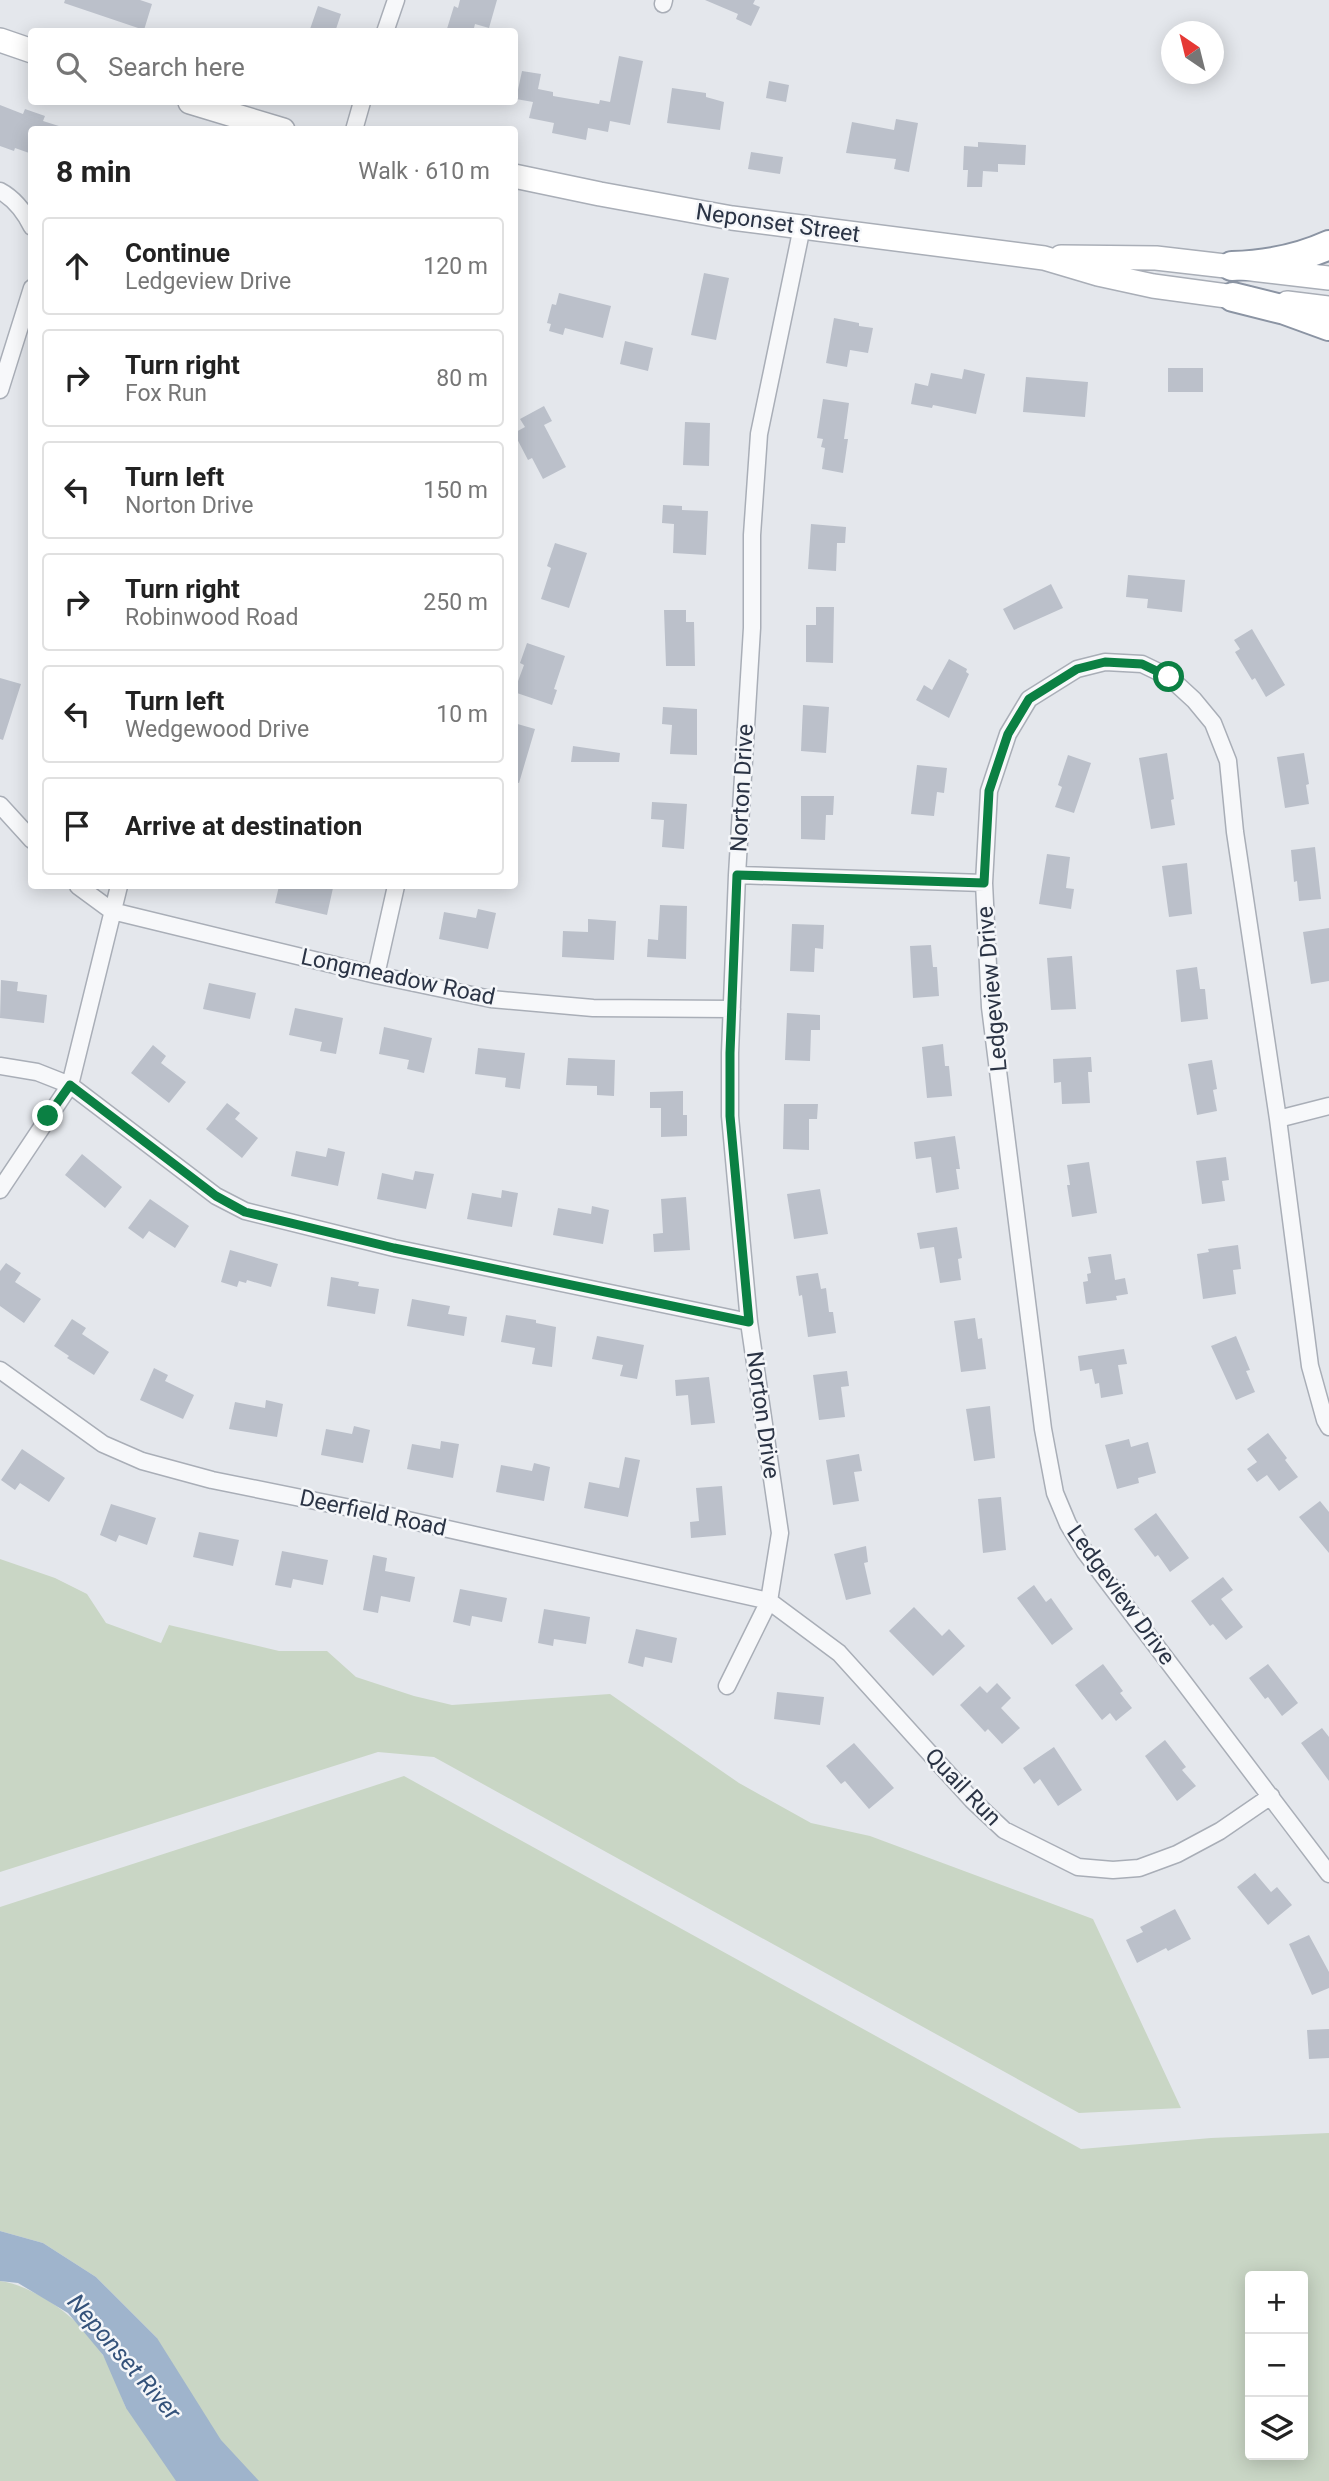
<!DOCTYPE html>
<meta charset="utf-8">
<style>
body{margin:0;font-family:Roboto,sans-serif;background:#f6f6f6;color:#222}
.controls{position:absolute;right:21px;bottom:21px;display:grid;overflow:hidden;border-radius:7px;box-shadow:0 4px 18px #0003}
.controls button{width:63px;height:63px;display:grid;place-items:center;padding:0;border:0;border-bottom:2px solid #e0e0e0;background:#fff;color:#222;font:35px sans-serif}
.compass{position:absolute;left:1161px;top:21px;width:63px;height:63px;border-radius:50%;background:#fff;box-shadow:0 4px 18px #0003;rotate:325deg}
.stop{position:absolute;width:21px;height:21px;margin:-16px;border:5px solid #0b8043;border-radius:50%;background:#fff}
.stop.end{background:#0b8043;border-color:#fff;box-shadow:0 2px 7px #0008}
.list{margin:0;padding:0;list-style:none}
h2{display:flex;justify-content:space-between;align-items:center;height:91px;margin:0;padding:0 28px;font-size:30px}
h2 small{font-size:23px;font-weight:400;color:#767676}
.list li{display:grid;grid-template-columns:46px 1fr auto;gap:21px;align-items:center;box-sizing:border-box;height:98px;margin:0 14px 14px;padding:0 14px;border:2px solid #e0e0e0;border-radius:7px}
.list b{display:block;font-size:26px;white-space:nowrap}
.list p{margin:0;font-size:23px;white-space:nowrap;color:#767676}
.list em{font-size:23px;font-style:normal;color:#767676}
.icon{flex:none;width:38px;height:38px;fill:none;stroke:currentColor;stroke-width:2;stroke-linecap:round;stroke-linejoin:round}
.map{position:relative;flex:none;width:1329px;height:2481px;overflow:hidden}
.search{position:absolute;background:#fff;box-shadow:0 4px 18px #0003;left:28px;top:28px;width:490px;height:77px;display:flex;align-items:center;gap:18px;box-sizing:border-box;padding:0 24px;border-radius:7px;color:#767676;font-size:26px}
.panel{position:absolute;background:#fff;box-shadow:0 4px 18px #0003;left:28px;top:126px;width:490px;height:763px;border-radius:7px}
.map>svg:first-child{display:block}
</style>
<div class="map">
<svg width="1329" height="2481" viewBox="0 0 1329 2481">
<rect width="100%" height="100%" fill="#e4e7ec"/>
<!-- green -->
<path fill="#c9d6c5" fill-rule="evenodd" d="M0,1559L55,1578L87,1594L106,1623L161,1643L169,1625L279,1651H327L356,1677L414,1696L452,1705L610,1694L739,1783L811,1823L870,1836L1093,1919L1181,2108L1079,2113L434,1757L378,1752L0,1872Z
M404,1776L1081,2149L1211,2138L1329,2133V2481H0V2281C37,2286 86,2323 104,2357C113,2373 119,2391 126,2408L157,2338L96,2277L43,2243L0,2231V1907ZM1250,2276H1303V2455H1250Z"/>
<!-- water -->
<path fill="#9fb4cc" d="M0,2231L43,2243L96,2277L157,2338L221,2440L259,2481H176L126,2408L103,2355L68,2313L18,2283L0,2281Z"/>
<!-- building -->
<path fill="#bbc0ca" d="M65,0H140L152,4L144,30L64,3Z
M460,0H497L489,28L475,24L473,32H446L454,6L458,8Z
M705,0H755L753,4L760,7L751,26L736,19L738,14Z
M318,6L341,14L335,32H309Z
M619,56L643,61L630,125L610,121L608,132L588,128L586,140L552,133L554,123L529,118L533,102L516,99L522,71L541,74L538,89L553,92V96L599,104L600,100L610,102Z
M769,81L789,85L786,102L766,98Z
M672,88L706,93V97L724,102L720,130L667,123Z
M0,105L23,114L25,109L45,116L43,121L62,127V130H32V154L15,148L14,151L0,146Z
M896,119L918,123L909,172L894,169L896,159L846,153L852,122L894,130Z
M978,142L1026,145L1025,165L998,164V172L983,171L982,187H967L968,170H963L964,146L978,147Z
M751,152L783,157L780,174L748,169Z
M704,273L729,278L716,340L691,335Z
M559,293L611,306L603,338L565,328L563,335L549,331L551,324L547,323L552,304L556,305Z
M834,318L859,323V326L873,328L868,353L850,350L847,367L826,363Z
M625,341L653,348L648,371L620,364Z
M1168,368H1203V392H1168Z
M964,369L985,374L976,414L933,405L932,408L911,404L915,383L928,386L931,373L962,379Z
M1026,377L1088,382L1085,417L1023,412Z
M823,399L849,403L844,439H848L843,473L822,469L825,448L821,447L823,439L817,438Z
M544,406L552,421L544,425L566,467L543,479L532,458L528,460L514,433L525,427L520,419Z
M685,422L710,423L709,466L683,465Z
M663,505L682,506V510L708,511L706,555L673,553L674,524L662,523Z
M811,524L846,527L845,543H837L836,571L808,569Z
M555,543L587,553L569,608L541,599L551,568L547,566Z
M1128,575L1185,580L1182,612L1147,608L1148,599L1126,597Z
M1051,584L1063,608L1014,630L1003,609Z
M816,607H834L833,663L806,662V625H816Z
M664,610H686V622H694L695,666H666Z
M1252,629L1285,685L1266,697L1255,678L1252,680L1235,652L1240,649L1234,640Z
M527,643L565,656L554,689L557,690L552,705L514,692L524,665L520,663Z
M949,659L967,669L966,672L969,674L949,718L916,700L924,685L932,690Z
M0,678L21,684L3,740L0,739Z
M803,705L829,707L826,753L801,751Z
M663,707L697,709V755L670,754L672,725L662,724Z
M514,723L535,729L519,783L514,782Z
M573,746L620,753L619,762H571Z
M1167,753L1174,799L1171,800L1175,825L1151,829L1139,758Z
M1304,753L1309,784L1306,785L1309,804L1285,808L1277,757Z
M1068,755L1091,763L1074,813L1055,807L1062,787L1058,785Z
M917,765L947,768L944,793L937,792L934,816L911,814Z
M801,796H834L833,815H826L825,840L801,839Z
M652,802L687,804L684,849L662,847L664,820L651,819Z
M1315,847L1321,899L1299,901L1297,881L1294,882L1291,850Z
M1047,854L1070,857L1066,888L1074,889L1071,909L1039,904Z
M1187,863L1192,914L1169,917L1162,866Z
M279,886H321L333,888L327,915L275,903Z
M660,905L687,906L686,959L647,957L648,939L658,940Z
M478,909L496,913L488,949L439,939L444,912L476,918Z
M588,919L616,921L614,960L562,957L563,931L588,932Z
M792,924L824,925L823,949L815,948L814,972L790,971Z
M1329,928V981L1311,984L1303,932Z
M931,945L933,967H937L939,996L913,998L910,946Z
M1072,956L1076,1009L1051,1010L1047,958Z
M1197,967L1200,989H1205L1208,1019L1181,1022L1176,970Z
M1,980L18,982L17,991L47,995L44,1023L0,1018Z
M209,983L256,993L250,1019L203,1009Z
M295,1008L343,1018L336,1054L320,1051L322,1042L289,1035Z
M787,1013L820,1015V1030H811L810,1061L785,1060Z
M384,1027L432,1038L424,1073L407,1069L409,1060L379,1054Z
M943,1044L945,1066H949L952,1096L927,1098L922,1047Z
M153,1045L166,1056L161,1063L186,1082L169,1103L131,1073Z
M478,1048L525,1053L520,1089L505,1087L506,1078L475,1074Z
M1091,1057L1092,1072H1088L1090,1103L1062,1104L1061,1082L1054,1083L1053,1059Z
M568,1058L615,1060L614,1096L597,1095V1086L566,1085Z
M1212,1060L1217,1089L1213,1090L1217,1111L1197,1115L1188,1064Z
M683,1091V1115H687V1136L661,1137V1108H650V1092Z
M227,1103L240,1113L235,1119L258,1138L242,1158L206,1129Z
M784,1104H818L817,1119H809V1150L783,1149Z
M955,1136L960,1169H956L959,1189L936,1193L931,1157L916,1159L914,1142Z
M328,1148L345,1152L338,1186L291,1176L296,1151L326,1157Z
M82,1154L122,1187L105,1208L65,1175Z
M1226,1157L1229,1180L1222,1181L1225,1201L1202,1204L1196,1161Z
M1089,1162L1097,1213L1072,1217L1067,1185H1070L1067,1165Z
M415,1171L434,1174L426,1209L377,1199L382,1173L413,1180Z
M820,1189L828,1234L794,1239L787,1194Z
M502,1190L518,1193L512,1227L467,1219L472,1193L501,1198Z
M686,1197L690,1250L654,1252L653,1234L663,1233L661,1199Z
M150,1199L189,1226L175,1248L149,1231L143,1239L128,1228Z
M592,1206L609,1210L603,1244L553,1235L558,1208L591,1214Z
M957,1227L962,1258L958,1259L961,1280L940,1283L934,1247L920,1249L917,1233Z
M1238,1245L1241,1269L1233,1270L1236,1294L1203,1299L1197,1254L1209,1252L1208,1249Z
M230,1250L278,1264L271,1287L247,1280L246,1283L239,1281L237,1287L221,1282Z
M1111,1254L1115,1280L1125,1278L1128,1294L1116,1296L1117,1300L1086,1304L1083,1282L1088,1281L1087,1274L1091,1273L1088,1257Z
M6,1263L21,1273L15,1282L41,1299L24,1323L0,1306V1271Z
M818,1273L821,1289L826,1288L829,1312H833L836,1333L808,1337L802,1295L799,1296L796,1276Z
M331,1277L359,1282L358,1286L379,1289L375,1314L327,1306Z
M412,1299L450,1306L448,1314L467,1317L464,1336L407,1326Z
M506,1315L536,1320V1323L556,1327L552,1367L532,1364L535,1348L501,1342Z
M975,1318L978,1339L982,1338L986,1369L961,1372L954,1321Z
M72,1319L86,1328L82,1334L109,1352L94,1375L67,1358L69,1356L54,1346Z
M597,1336L644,1345L637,1379L620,1376L623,1365L592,1359Z
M1236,1336L1250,1370L1246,1371L1255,1392L1236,1400L1211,1346Z
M1124,1349L1127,1364L1118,1365L1123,1394L1101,1398L1099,1383L1095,1384L1092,1369L1080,1371L1078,1356Z
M154,1368L168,1375L165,1381L194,1395L183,1419L140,1400Z
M847,1371L849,1386L841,1387L845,1417L819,1420L813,1375Z
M709,1377L715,1423L691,1425L688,1395L676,1396L675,1380Z
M266,1400L283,1404L277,1437L229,1429L235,1402L265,1408Z
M990,1406L995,1458L974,1461L966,1409Z
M354,1426L370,1430L363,1463L321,1455L326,1429L352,1434Z
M1268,1433L1287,1458L1285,1460L1298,1477L1279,1491L1267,1475L1257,1482L1247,1469L1257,1462L1247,1449Z
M1129,1439L1131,1447L1148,1442L1156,1473L1138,1478L1139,1483L1117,1489L1105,1445Z
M441,1441L459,1444L453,1478L407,1469L412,1444L440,1449Z
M22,1449L65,1478L49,1502L20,1483L15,1490L1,1480Z
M859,1454L862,1471L854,1472L859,1501L833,1505L826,1460Z
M625,1457L640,1460L628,1517L584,1508L589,1482L619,1488Z
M534,1463L550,1467L544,1501L496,1492L501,1465L532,1471Z
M722,1486L726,1535L691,1538L690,1522L699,1521L696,1488Z
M1001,1497L1006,1550L983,1553L978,1499Z
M1320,1501L1329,1512V1553L1299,1517Z
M111,1504L156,1518L147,1545L119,1535L116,1542L100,1535Z
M1156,1513L1189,1558L1170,1572L1158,1555L1155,1557L1134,1529Z
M199,1532L239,1540L233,1566L193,1557Z
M866,1546L868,1562L864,1563L871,1594L846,1600L834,1554Z
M282,1551L328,1560L323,1585L293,1579L291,1588L275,1585Z
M373,1555L387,1558L385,1571L415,1577L410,1602L381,1596L378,1613L363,1610Z
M1223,1577L1233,1590L1221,1599L1243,1627L1226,1640L1213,1624L1210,1626L1191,1601Z
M1034,1585L1046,1602L1051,1598L1073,1629L1052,1645L1017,1598Z
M460,1589L507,1598L502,1622L472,1616L470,1626L453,1622Z
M914,1607L942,1636L949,1629L965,1646L933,1676L889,1631Z
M544,1609L590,1617L586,1644L554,1639L553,1646L538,1643Z
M636,1629L677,1638L672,1663L645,1657L643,1667L628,1663Z
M1103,1664L1123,1691L1120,1693L1132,1708L1116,1721L1110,1713L1102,1720L1075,1685Z
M1268,1664L1298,1703L1282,1716L1268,1697L1265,1699L1249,1678Z
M997,1683L1011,1698L1001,1708L1020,1728L1002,1744L988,1729L985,1732L960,1705L980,1686L987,1693Z
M777,1692L824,1697L820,1725L774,1719Z
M1322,1728L1329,1737V1781L1301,1743Z
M1165,1740L1186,1767L1182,1770L1196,1786L1177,1801L1145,1756Z
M854,1743L894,1788L869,1809L845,1781L841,1784L826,1766Z
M1054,1747L1082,1790L1058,1806L1040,1779L1034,1784L1023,1768Z
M1255,1873L1271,1892L1277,1887L1292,1905L1268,1925L1237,1887Z
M1175,1909L1191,1939L1168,1951L1166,1948L1137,1963L1126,1940L1143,1932L1140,1927Z
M1309,1935L1329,1972V1988L1312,1995L1289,1944Z
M1329,2029V2058L1309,2059L1307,2030Z"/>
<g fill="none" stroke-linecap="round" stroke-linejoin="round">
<!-- street casing -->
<g stroke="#a9aeb7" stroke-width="19">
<path id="street" d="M663,4L664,0
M385,32L396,0
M354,130L362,102
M0,191C15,199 24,211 32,227
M0,390L32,288
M0,805L32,840
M737,875L984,883
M78,886L112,911L376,975L491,999L593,1008L732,1009
M376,975L396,886
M0,1066L37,1072L70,1085L216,1196L245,1211L394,1248L749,1322
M1278,1119L1329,1106
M0,1190L70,1085L119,886
M0,1370L103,1444L142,1461L212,1480L390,1516L769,1601L839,1653L972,1800L1004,1830L1078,1867L1113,1870L1139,1868L1177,1854L1220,1831L1271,1796
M1329,1427L1325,1420L1310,1366L1278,1119L1235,832L1228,761L1213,723L1194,700L1169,677L1142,664L1105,662L1077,669L1029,699L1008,734L989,791L984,883L990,1007L1043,1429L1055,1493L1068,1524L1085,1552L1329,1874
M727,1686L769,1601L780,1533L749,1322L730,1116V1053L737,875L752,628V535L759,434L802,227"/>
</g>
<!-- secondary casing -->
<g stroke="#a9aeb7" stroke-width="26">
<path id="secondary" d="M0,40L32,51
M190,102L283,130
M514,176L600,194L732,218L1044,258L1098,274L1153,286L1249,299
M1061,257L1156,258L1329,278
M1287,303L1329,308"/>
</g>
<!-- highway casing -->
<g stroke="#8b94a3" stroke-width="32">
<path id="highway" d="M1232,266C1266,265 1298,259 1329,245
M1233,297L1285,310L1329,326"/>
</g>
<!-- street -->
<use href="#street" stroke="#f7f8fa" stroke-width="16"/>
<!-- secondary -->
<use href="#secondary" stroke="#fff" stroke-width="23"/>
<!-- highway -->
<use href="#highway" stroke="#fff" stroke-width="28"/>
</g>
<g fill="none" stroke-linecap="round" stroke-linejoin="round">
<!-- route -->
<path stroke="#0b8043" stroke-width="9" d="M48,1116L70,1085L216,1196L245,1212L394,1248L749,1322L730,1116V1053L737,875L984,883L989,791L1008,734L1029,699L1077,669L1105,662L1142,664L1169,677"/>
</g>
<g text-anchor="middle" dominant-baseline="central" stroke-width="5" stroke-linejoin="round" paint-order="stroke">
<!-- street labels -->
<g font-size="23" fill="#2b3445" stroke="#f4f6f9">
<text transform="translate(778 223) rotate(8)">Neponset Street</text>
<text transform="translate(742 788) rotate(-87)">Norton Drive</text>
<text transform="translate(398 977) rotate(12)">Longmeadow Road</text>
<text transform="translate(992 989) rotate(-95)">Ledgeview Drive</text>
<text transform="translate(763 1415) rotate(82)">Norton Drive</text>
<text transform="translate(373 1513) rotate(12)">Deerfield Road</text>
<text transform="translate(1121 1595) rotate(54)">Ledgeview Drive</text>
<text transform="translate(963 1787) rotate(46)">Quail Run</text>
</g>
<!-- water labels -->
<g font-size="24" font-style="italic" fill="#34527a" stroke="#f4f6f9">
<text transform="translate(124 2357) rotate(49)">Neponset River</text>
</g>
</g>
</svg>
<div class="controls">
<button>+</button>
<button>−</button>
<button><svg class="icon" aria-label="layers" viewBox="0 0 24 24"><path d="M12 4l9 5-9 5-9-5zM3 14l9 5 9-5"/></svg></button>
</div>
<svg class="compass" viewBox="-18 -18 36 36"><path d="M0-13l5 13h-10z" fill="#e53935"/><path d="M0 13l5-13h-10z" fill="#767676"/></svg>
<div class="stop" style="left:1169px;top:677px"></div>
<div class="stop end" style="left:48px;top:1116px"></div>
<div class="search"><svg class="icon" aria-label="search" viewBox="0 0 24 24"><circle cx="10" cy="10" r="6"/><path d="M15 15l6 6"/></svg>Search here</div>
<section class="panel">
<h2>8 min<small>Walk · 610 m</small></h2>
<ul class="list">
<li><svg class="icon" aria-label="ahead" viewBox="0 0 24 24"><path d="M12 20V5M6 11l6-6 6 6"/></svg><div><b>Continue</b><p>Ledgeview Drive</p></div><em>120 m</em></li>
<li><svg class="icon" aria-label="right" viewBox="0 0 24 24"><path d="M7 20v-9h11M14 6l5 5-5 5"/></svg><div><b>Turn right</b><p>Fox Run</p></div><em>80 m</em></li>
<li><svg class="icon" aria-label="left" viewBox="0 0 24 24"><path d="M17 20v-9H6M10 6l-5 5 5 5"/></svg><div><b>Turn left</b><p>Norton Drive</p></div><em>150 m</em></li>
<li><svg class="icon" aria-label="right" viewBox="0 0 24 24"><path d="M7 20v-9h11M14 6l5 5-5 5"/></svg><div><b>Turn right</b><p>Robinwood Road</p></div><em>250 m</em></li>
<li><svg class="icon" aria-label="left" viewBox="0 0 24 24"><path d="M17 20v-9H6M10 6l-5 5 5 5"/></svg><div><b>Turn left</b><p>Wedgewood Drive</p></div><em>10 m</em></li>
<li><svg class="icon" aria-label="arrive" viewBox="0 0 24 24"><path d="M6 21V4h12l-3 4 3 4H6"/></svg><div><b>Arrive at destination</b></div></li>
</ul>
</section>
</div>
